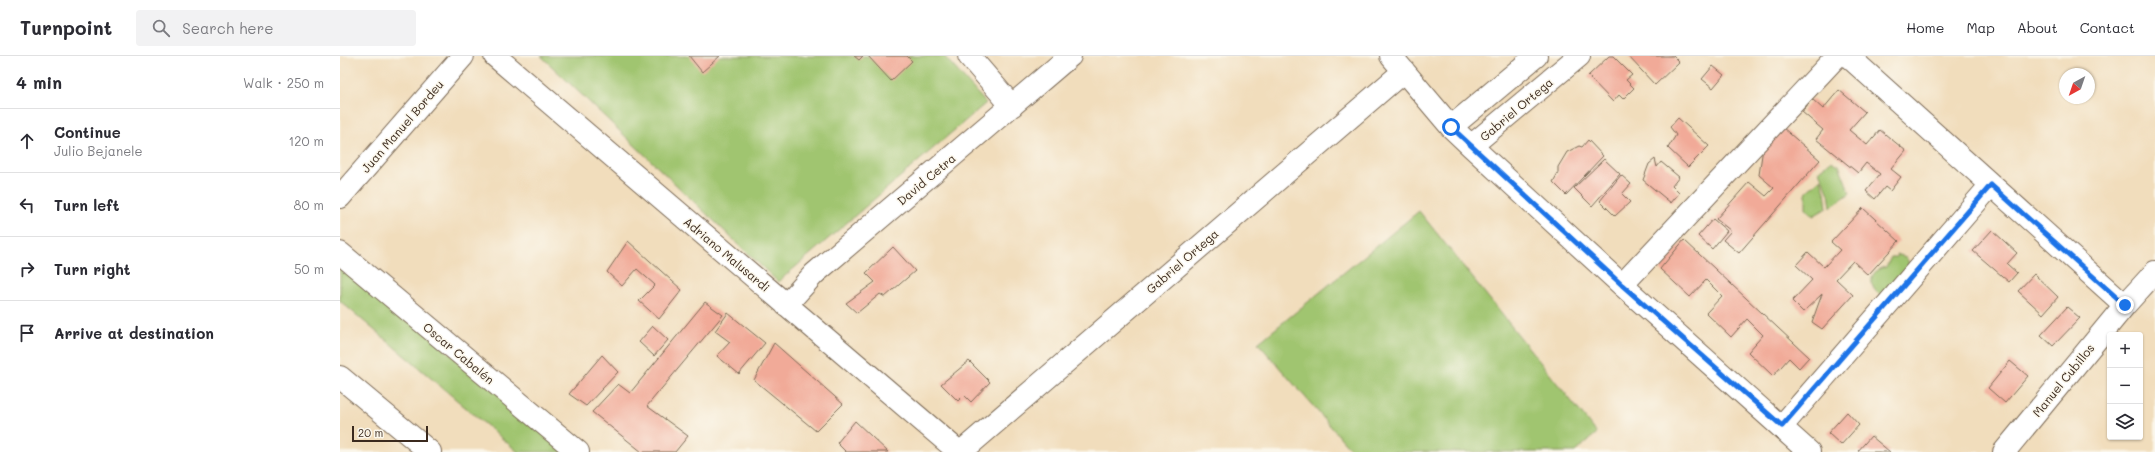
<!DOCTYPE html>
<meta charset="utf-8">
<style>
body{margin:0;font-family:Mali,sans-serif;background:#f2f2f3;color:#2b2b33}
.controls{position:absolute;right:12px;bottom:12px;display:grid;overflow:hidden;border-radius:4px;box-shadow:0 1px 3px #0004}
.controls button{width:36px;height:36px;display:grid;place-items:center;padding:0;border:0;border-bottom:1px solid #e1e1e2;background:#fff;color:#2b2b33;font:20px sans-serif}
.compass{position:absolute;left:1719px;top:12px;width:36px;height:36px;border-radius:50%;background:#fff;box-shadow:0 1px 3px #0004;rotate:220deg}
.scale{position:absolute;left:12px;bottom:10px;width:76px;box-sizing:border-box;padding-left:4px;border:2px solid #3b2a1e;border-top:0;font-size:11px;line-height:14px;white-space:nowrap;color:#3b2a1e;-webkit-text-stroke:3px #fbf7ec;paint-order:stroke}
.stop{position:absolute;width:12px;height:12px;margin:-9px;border:3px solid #1a73e8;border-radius:50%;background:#fff}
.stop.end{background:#1a73e8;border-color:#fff;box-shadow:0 1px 4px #0008}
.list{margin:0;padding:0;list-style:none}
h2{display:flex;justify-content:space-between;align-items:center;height:52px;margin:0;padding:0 16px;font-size:17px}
h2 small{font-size:13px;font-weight:400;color:#7c7c81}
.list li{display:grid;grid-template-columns:26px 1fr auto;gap:12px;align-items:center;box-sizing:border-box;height:64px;padding:0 16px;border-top:1px solid #e1e1e2}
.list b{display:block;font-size:15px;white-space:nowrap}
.list p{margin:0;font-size:13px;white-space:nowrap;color:#7c7c81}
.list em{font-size:13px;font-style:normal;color:#7c7c81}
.icon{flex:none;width:22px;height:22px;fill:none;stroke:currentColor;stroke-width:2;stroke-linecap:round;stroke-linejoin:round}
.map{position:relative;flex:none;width:1815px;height:396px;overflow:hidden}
header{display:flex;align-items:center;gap:24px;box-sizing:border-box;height:56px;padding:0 20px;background:#fff;border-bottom:1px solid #e1e1e2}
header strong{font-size:19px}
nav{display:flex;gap:22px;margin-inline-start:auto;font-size:14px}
.search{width:280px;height:36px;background:#f2f2f3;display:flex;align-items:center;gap:10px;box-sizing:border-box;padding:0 14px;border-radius:4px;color:#7c7c81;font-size:15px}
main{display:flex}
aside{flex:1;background:#fff}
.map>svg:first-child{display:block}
</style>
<header>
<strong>Turnpoint</strong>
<div class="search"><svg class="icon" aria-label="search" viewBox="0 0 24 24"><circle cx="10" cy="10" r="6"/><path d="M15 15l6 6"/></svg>Search here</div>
<nav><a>Home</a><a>Map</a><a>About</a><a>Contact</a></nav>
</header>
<main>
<aside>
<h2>4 min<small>Walk · 250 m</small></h2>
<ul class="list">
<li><svg class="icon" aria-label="ahead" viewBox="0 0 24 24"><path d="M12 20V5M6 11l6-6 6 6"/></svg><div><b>Continue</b><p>Julio Bejanele</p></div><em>120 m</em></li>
<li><svg class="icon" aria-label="left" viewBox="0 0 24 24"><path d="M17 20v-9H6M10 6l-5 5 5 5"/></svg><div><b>Turn left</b></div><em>80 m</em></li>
<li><svg class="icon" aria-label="right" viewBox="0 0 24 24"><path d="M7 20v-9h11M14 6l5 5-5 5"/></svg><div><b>Turn right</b></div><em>50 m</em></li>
<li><svg class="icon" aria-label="arrive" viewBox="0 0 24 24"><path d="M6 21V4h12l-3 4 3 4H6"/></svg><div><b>Arrive at destination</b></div></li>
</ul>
</aside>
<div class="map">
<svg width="1815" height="396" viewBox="0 0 1815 396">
<rect width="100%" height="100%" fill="#fbf7ec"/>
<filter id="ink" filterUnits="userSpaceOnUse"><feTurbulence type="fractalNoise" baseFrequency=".025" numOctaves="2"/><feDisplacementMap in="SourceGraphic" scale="8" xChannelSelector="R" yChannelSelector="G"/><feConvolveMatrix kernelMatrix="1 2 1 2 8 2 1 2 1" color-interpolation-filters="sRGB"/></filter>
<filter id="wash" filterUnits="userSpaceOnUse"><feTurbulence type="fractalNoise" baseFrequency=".012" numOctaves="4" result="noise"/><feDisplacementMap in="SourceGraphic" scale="16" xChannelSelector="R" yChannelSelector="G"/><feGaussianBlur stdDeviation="0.9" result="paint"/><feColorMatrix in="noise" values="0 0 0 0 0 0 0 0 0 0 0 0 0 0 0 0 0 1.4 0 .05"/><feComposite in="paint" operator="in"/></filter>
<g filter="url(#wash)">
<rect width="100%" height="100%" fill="#f1ddbc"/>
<!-- green -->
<path fill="#a0c56f" stroke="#6e7846" d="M201,0H604L646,47L438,226Z
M1491,105L1499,109L1510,137L1491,151L1489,138L1479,115Z
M1481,123L1485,136L1487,152L1473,160L1466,152V136Z
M1079,155L1257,377L1235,396H1013L918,287Z
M1556,198L1566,201L1570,209L1543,240C1527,234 1528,213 1546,211L1551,201H1557Z
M0,205L227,396H178L0,245Z"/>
<g id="blocks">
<!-- building -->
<path fill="#f1aa98" d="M349,0H380L362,16Z
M514,0H523L519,4Z
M528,0H567L572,5L551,25Z
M1269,0H1273L1292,19L1286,24L1294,32L1283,43L1279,39L1273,46L1248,20Z
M1288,0H1333L1339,6L1315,29Z
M1373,10L1384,19L1373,32L1362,23Z
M1499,34L1525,56L1509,74L1527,89L1540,74L1566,95L1551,113L1561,121L1550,135L1545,131L1535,143L1526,135L1540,118L1526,107L1518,117L1476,83L1483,74L1462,56L1472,43L1483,53Z
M1338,62L1369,90L1348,111L1328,92L1336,79L1330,71Z
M1442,71L1480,104L1399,197L1383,184L1391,175L1376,163L1409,126L1426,140L1434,132L1419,119L1423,92Z
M1248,84L1263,100L1226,139L1213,126L1218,117V111L1227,96L1239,90L1242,91Z
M1264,103L1280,118L1252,150L1234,132Z
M1315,103L1317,111L1321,106L1339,121L1332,130L1339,137L1331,147L1303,124L1309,108Z
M1281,119L1291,128L1282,138L1290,146L1275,160L1260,145Z
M1523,152L1559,185L1528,219L1513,205L1496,223L1513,239L1482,273L1472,266L1482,238L1463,256L1452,245L1472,224L1456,209L1468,196L1484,211L1500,194L1491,186Z
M1373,163L1387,175L1372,193L1358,180Z
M1652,174L1677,197L1667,208L1677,217L1669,226L1633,195Z
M1344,184L1469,301L1459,312L1449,302L1433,320L1408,296L1423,279L1407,263L1391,281L1366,257L1382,240L1366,224L1350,241L1320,213Z
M288,185L342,234L319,263L299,245L315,229L297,213L282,230L267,216Z
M553,191L575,215L545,241L540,238L517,257L506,247L535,226L526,217Z
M1694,218L1718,241L1703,258L1678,235Z
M365,246L383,259L307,350L348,380L335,396H302L252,356L278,328L290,337Z
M1727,251L1740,262L1713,290L1701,279Z
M388,257L425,287L399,318L377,300L390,286L375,275Z
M313,270L328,284L314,300L299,286Z
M434,287L503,348L476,375L414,324Z
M262,299L278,316L246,350L229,338Z
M629,305L650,326L631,346L624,339L618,345L601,328Z
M1670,305L1688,320L1665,347L1648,332Z
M1507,356L1519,369L1501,389L1488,377Z
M515,365L548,396H506L497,387Z
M1531,380L1550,396H1520L1518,395Z"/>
</g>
</g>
<g filter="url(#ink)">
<use href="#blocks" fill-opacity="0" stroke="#7b6955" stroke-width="1"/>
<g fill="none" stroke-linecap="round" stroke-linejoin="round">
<!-- minor casing -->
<g stroke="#7b6955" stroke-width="24">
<path id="minor" d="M155,0L619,396
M629,0L672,50
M1051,0L1111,71L1131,90L1282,229L1469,396
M1508,0L1785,249
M1111,71L1196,0
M1131,90L1239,0
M0,141L123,0
M0,197L238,396
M1282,229L1497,0
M446,249L474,218L730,0
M0,321L90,396
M1442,370L1651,129
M621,396L1064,15
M1664,396L1785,249L1815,216"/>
</g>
<!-- minor -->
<use href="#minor" stroke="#fff" stroke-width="22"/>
</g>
</g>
<g fill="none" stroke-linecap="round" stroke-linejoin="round" filter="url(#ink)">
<!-- route -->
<path stroke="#1a73e8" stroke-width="5" d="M1111,71L1282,229L1442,370L1651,129L1785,249"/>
</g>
<g text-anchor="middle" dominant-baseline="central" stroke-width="3" stroke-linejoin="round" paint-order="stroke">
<!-- street labels -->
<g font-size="12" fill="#3b2a1e" stroke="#fbf7ec">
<text transform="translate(1176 53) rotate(-40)">Gabriel Ortega</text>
<text transform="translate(62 70) rotate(-49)">Juan Manuel Bordeu</text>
<text transform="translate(586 123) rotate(-40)">David Cetra</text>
<text transform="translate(387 198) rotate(40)">Adriano Malusardi</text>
<text transform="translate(842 205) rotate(-41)">Gabriel Ortega</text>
<text transform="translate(119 297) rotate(40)">Oscar Cabalén</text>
<text transform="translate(1723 324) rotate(-51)">Manuel Cubillos</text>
</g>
</g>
</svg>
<div class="controls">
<button>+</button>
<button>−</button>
<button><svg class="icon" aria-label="layers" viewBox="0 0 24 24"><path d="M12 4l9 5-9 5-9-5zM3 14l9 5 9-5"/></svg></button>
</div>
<svg class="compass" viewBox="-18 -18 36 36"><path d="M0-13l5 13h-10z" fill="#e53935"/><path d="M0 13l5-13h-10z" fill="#7c7c81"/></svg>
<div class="scale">20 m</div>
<div class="stop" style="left:1111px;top:71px"></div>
<div class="stop end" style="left:1785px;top:249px"></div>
</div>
</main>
